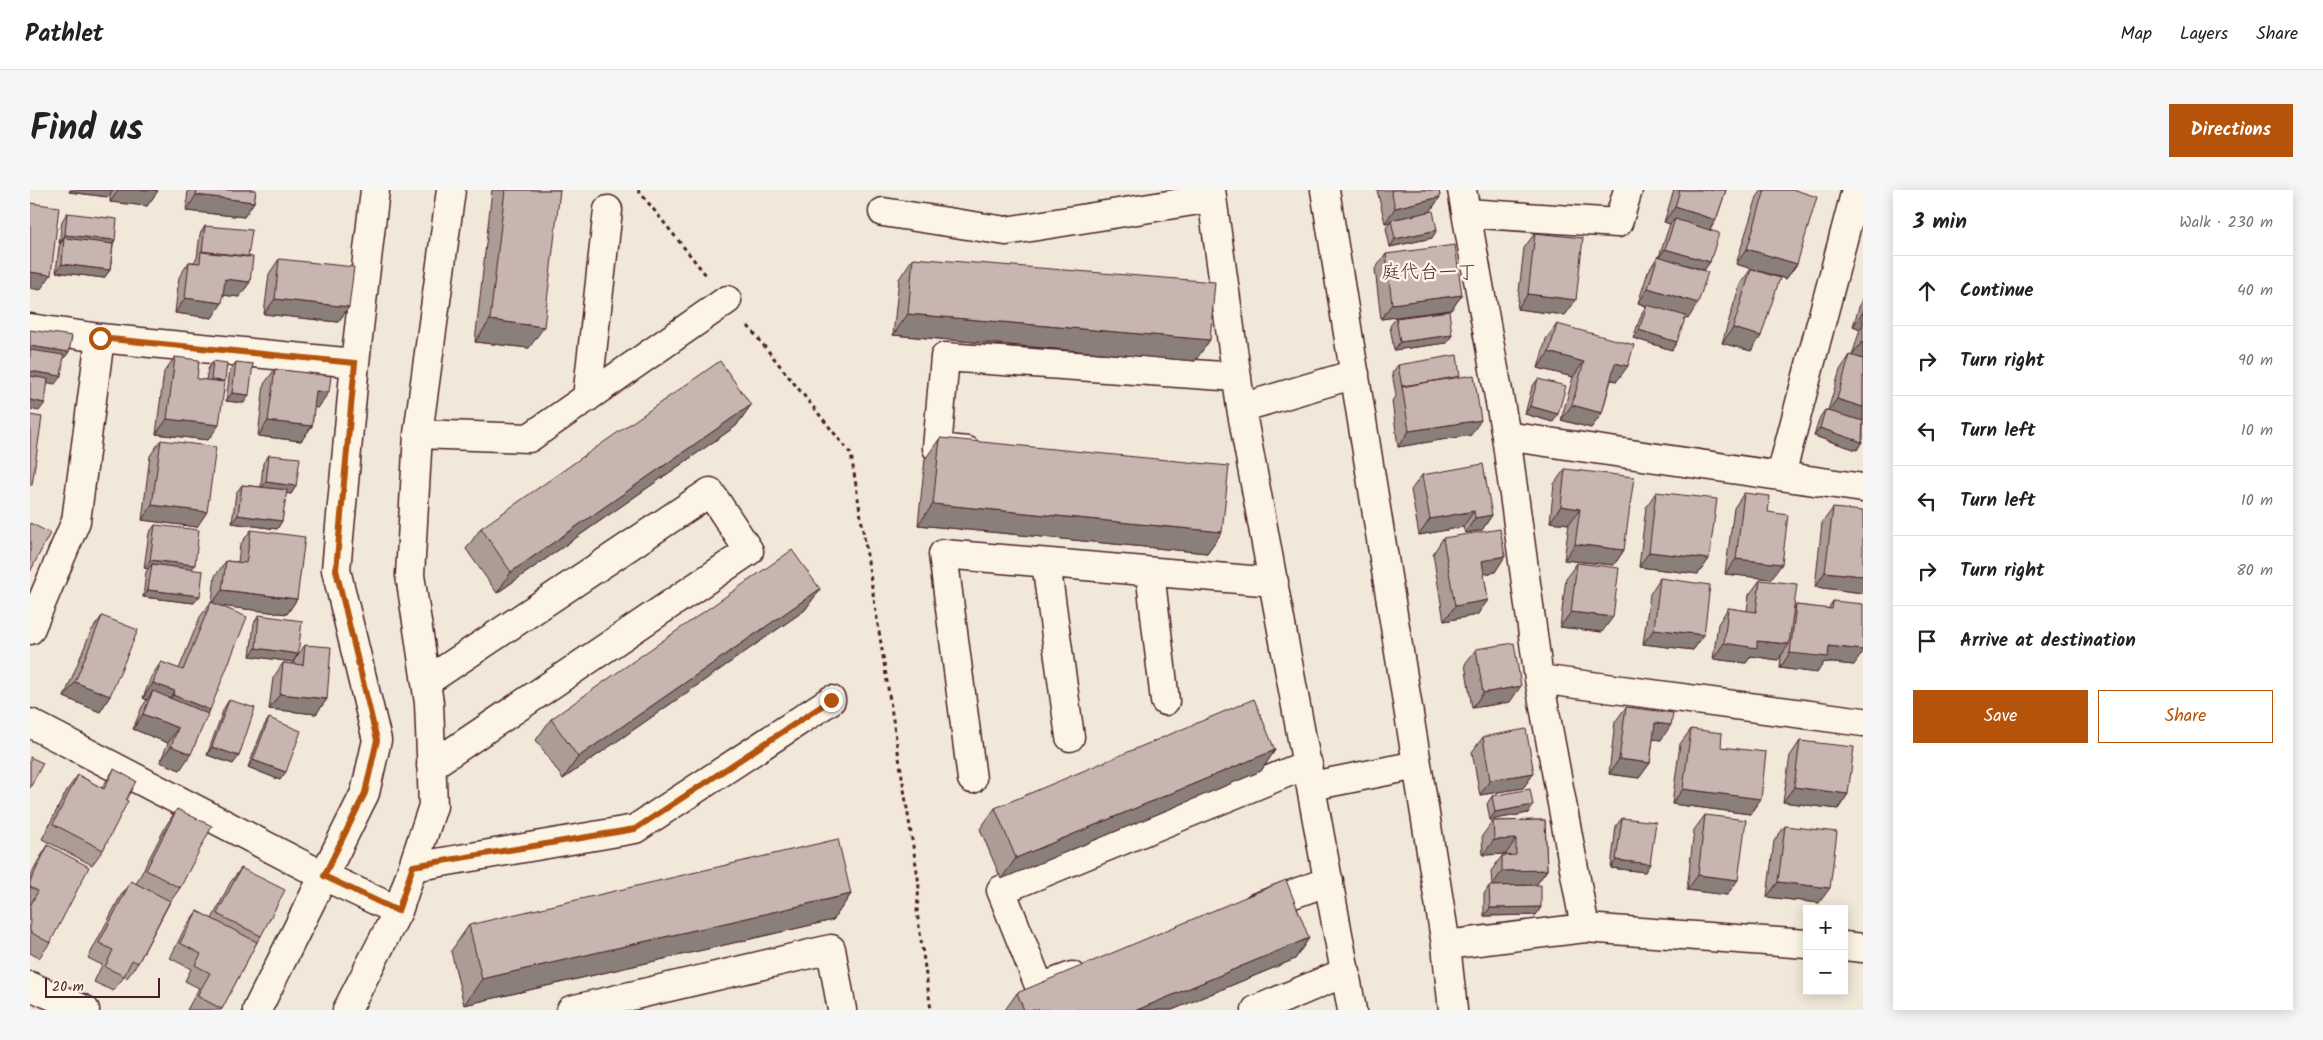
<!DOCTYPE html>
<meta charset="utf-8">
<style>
body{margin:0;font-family:Kalam,"Klee One",sans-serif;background:#f6f6f6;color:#222}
.controls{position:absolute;right:15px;bottom:15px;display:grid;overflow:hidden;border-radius:0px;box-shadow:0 2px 12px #0003}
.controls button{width:45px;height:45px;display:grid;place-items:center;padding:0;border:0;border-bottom:1px solid #e0e0e0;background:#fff;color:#222;font:25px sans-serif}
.scale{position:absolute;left:15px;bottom:12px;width:115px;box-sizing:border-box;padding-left:5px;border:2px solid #4a1f2b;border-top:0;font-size:14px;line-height:18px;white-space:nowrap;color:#4a1f2b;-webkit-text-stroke:4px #fcf5e5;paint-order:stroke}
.stop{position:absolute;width:15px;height:15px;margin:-11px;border:4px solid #b45309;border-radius:50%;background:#fff}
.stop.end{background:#b45309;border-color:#fff;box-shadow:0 1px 5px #0008}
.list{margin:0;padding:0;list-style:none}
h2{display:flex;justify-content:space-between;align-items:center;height:65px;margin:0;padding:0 20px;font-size:21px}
h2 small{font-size:16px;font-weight:400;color:#767676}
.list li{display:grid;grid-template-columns:32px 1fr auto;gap:15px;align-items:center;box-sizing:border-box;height:70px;padding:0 20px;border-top:1px solid #e0e0e0}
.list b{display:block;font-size:19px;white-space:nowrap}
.list em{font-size:16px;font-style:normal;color:#767676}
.actions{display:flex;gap:10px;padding:15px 20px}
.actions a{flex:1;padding:11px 0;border:1px solid #b45309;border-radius:0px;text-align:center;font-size:18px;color:#b45309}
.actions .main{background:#b45309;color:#fff}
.icon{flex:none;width:28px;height:28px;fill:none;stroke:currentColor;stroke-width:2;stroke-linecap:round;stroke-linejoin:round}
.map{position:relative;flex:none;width:1833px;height:820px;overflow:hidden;border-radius:0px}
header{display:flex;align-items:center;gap:30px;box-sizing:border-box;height:70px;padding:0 25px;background:#fff;border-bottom:1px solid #e0e0e0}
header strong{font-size:24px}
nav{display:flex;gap:28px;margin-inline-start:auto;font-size:18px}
.intro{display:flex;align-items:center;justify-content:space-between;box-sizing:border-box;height:120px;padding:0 30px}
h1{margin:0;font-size:35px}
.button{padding:12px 22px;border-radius:0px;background:#b45309;color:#fff;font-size:18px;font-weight:700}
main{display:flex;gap:30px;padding:0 30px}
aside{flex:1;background:#fff;border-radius:0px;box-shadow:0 2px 12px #0003}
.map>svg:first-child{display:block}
</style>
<header>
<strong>Pathlet</strong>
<nav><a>Map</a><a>Layers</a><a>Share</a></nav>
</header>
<div class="intro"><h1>Find us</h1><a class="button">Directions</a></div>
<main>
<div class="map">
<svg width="1833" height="820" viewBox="0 0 1833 820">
<rect width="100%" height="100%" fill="#f1e8da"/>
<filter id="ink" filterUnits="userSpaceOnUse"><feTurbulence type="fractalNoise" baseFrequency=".02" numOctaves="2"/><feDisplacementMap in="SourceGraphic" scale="10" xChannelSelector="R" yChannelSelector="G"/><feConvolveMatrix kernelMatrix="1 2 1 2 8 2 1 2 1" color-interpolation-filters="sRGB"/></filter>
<g filter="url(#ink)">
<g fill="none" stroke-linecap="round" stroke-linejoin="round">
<!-- minor casing -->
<g stroke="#4a1f2b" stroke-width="31">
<path id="minor" d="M1181,0L1211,218L1322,820
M1295,0L1416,755L1423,820
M1432,0L1476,246L1509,489L1555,738
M853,22L976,41L1182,8
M1436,23L1588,33L1598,0
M0,138L70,148L325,173
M557,208L578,20
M1211,218L1325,184
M388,244L499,248L697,110
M1476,246L1833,298
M937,261L907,258L915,167L1207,187
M1751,285L1826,0
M1016,373L1040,547
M1120,382L1135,511
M0,440L46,331L70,148
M1509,489L1833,532
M396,492L680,302L719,361L401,576
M0,533L294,686L368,721
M942,589L913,364L1244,392
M1282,596L1387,575
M383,677L605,639L801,510
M1227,717L1299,691
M1416,755L1555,738L1777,754
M1814,756L1833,758
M1042,786L1010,798L971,700L1278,574
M0,796L55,820
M227,820L335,603L347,550L306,380L325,173L345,0
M317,820L368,721L403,616L399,513L380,385L388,244L421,0
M541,820L801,759L812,820
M1226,820L1316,782"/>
</g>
<!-- path -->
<path stroke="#4a1f2b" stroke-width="3" stroke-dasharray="4 4" stroke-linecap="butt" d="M608,0L676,85
M718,136L821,264L889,694L887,722L901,820"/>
<!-- minor -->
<use href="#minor" stroke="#fcf5e5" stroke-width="28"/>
</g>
<!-- wall -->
<path fill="#ab9d96" stroke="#4a1f2b" d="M40,0H128L117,16L80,12V3L78,7L39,2Z
M158,0H226L224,12L214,27L156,21Z
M462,0H530L499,158L445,152Z
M1347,0H1409L1410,7L1400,21L1402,48L1360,57L1356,38L1360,32L1355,33Z
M1644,0H1696L1686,30L1680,40V72L1674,80L1629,67L1640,34L1634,32Z
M1732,0H1765L1767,74L1756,89L1706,74L1727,7Z
M37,23L85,50L83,54L80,80L74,88L26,82L29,56L31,53H29L32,31Z
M175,36L218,67L220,92L209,107L193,105L182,128L145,123L149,87L159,72H164L167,68L170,44Z
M1505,43L1546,110L1535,125L1487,119L1494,58Z
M1356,64L1432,105L1421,120L1351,129L1345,79Z
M1628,66L1658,129L1655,128L1642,160L1603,148L1612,123L1616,116L1608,113L1618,82Z
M883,68L1165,171L863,145L869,89Z
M249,69L319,117L308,132L234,124L239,84Z
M1721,79L1731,146L1721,161L1692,153L1710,94Z
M1833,105V249L1827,260L1784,246L1790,227L1795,220H1798L1810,180L1820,165L1822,166L1830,139L1823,136Z
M1366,128L1422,145L1417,153L1364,160L1360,136Z
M1527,134L1587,191L1581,190L1572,223L1561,238L1531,230L1543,187L1508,178L1516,149Z
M145,167L167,189L176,190L178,179L183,171L195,191L178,250L126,244L134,182Z
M206,172L214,213L196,211L200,180Z
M1368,175L1441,245L1368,257L1362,211L1366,205L1362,183Z
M245,179L299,202L288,218L284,217L282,236L271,251L228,246L234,194Z
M1508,189L1523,232L1495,224L1502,197Z
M721,215L706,236L467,403L436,359L451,338Z
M910,248L1192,342L1177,363L888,335L895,269Z
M131,250L167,337L112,330L120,266Z
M239,265L266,296L261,304L256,303L252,331L247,339L202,333L206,303L212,295L231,297L233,273Z
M1535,279L1594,360L1584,375L1534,370L1539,334L1520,332L1524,294Z
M1392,285L1462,325L1452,340L1435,343L1433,337L1389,345L1381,300Z
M1626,302L1679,369L1668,384L1609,377L1616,317Z
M1714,303L1738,322L1741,389L1695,384L1704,318Z
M1803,318L1833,403L1785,397L1792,333Z
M125,335L162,379L164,413L113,407L116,382L118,379L114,378L119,343Z
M221,340L267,409L257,424L192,416L180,520L177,523L150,580L130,572L138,553L103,539L112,517L117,510L113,508L121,487L131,472L149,479L170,427L181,412H182L185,386L196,371L208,372L210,355Z
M1413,348L1475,366L1465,382L1454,384L1458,410L1447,425L1414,431L1403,364Z
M1547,373L1572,442L1530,437L1536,388Z
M1630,388L1674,445L1663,460L1613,454L1620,404Z
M1730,390L1764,419L1766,415L1798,419L1803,411L1824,475L1794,472L1787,483L1750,478L1751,465L1748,470L1721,466L1716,473L1683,469L1688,434L1698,418L1717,421L1719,405Z
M790,399L775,420L533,589L506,550L521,529Z
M229,425L268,464L263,472L220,466L224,433Z
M72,426L80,506L70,522L34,507L61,441Z
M275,455L297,509L286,524L239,519L243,488L253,473L264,474V470Z
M1446,459L1480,512L1442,518L1435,474Z
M199,510L203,574L177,565L194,518Z
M1596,517L1631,550L1623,549L1620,573L1609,588L1579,584L1585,532Z
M239,528L250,590L218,577L234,536Z
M1661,539L1691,557L1720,624L1642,614L1650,554Z
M1453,547L1504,583L1493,598L1450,605L1442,562Z
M1770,551L1818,604L1808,619L1753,612L1760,566Z
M1245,560L1231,581L971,689L950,639L965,618Z
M84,579L96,610L73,660L62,675L12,649L37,600L48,585L72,598Z
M1462,606L1498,623L1460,630L1457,614Z
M147,619L150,698L140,712L108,773L97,788L94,787L83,801L64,792L72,775L58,768L90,707L101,691L106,694L137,634Z
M1675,625L1697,705L1657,700L1664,640Z
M1592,628L1615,682L1581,678L1586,636Z
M1515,630L1517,680L1506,695L1462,696L1461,681L1472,666H1476V664L1453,665L1452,646L1463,631Z
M1755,636L1789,713L1737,707L1744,651Z
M18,655L20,753L9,768L0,763V686L8,671Z
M211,678L231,746L227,752L191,820H157L169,798L155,791L161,779L140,768L156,736L167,721L182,729L200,693Z
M1459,696L1511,717L1506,725L1454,726V704Z
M821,704L803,730L434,815L421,761L439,735Z
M1279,748L1265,769L1142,820H975L987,803Z"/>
<!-- shaded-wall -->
<path fill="#8b7f7a" stroke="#4a1f2b" d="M41,0H83L78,7L39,2Z
M88,0H123L128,1L117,16L80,12Z
M166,5L224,12L214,27L156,21Z
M1410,7L1400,22L1361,30L1360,32L1355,33L1365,18Z
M1645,17L1686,30L1676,45L1645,29L1640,34L1634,32Z
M1407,40L1402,48L1360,57L1365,49Z
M35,45L85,50L80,58L34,48L31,53H29Z
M1635,59L1680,72L1674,80L1629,67Z
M1717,59L1767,74L1756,89L1706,74Z
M32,74L80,80L74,88L26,82Z
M0,82L21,85L10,100L0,98Z
M195,89L220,92L209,107L184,104Z
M1618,98L1668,113L1658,129L1608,113Z
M1498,104L1546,110L1535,125L1487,119Z
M1432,105L1421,120L1351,129L1362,114Z
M155,108L192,113L182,128L145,123Z
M245,109L319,117L308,132L234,124Z
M1833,122V135L1830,139L1823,136Z
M878,124L1180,150L1165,171L863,145Z
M460,130L514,137L499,158L445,152Z
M1703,138L1731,146L1721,161L1692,153Z
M1609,140L1647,152L1642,160L1603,148Z
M1422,145L1417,153L1364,160L1370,152Z
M1832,152L1833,153V171L1821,167Z
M0,156L39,162L33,170L0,165Z
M1519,162L1554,172L1543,187L1508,178Z
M1585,173L1598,176L1587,191L1574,188Z
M0,181L31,186L25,194L0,190Z
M286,201L299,202L288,218L275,216Z
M202,203L219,205L214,213L196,211Z
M1807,209L1833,217V231L1796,224Z
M0,210L15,213L9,221L0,219Z
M721,215L706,236L467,403L481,382Z
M1542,215L1572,223L1561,238L1531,230Z
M1500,216L1528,224L1523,232L1495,224Z
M137,229L189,235L178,250L126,244Z
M1451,230L1441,245L1368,257L1379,241Z
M238,231L282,236L271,251L228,246Z
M1790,238L1832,252L1827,260L1784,246Z
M236,292L266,296L261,304L230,300Z
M903,314L1192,342L1177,363L888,335Z
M122,315L177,322L167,337L112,330Z
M1531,316L1550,319L1539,334L1520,332Z
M1444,321L1433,337L1389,345L1400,329Z
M208,325L252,331L247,339L202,333Z
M1462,325L1452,340L1435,343L1445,328Z
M1545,354L1594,360L1584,375L1534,370Z
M1619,362L1679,369L1668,384L1609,377Z
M1475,366L1465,382L1441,386L1452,371Z
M1706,369L1752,374L1741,389L1695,384Z
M120,370L165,375L159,383L122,374L118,379L114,378Z
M1795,382L1833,386V403L1785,397Z
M790,399L775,420L533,589L548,567Z
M118,400L170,406L164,413L113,407Z
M192,400L267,409L257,424L181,415Z
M1458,410L1447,425L1414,431L1425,416Z
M1541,422L1583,427L1572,442L1530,437Z
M1624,439L1674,445L1663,460L1613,454Z
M1727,451L1759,454L1748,470L1721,466L1716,473L1683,469L1694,453Z
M1799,456L1833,460V462L1824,475L1794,472L1787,483L1750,478L1760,463Z
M226,458L268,464L263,472L220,466Z
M45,492L80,506L70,522L34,507Z
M123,493L145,501L134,516L123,501L117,510L113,508Z
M1491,496L1480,512L1442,518L1453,503Z
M250,504L297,509L286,524L239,519Z
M143,505L180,520L169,535L132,520Z
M113,524L148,538L138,553L103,539Z
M1625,533L1641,535L1631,550L1614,548Z
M141,556L161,564L150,580L130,572Z
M182,557L209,566L203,574L177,565Z
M1245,560L1231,581L971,689L986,668Z
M1589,569L1620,573L1609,588L1579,584Z
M223,570L256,582L250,590L218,577Z
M1504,583L1493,598L1450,605L1460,590Z
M1764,597L1818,604L1808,619L1753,612Z
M1653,599L1731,609L1720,624L1642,614Z
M1503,615L1498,623L1460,630L1465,622Z
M1486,649L1476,664L1453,665L1464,650Z
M1586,670L1620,674L1615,682L1581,678Z
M1517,680L1506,695L1462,696L1472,681Z
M1668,685L1708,690L1697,705L1657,700Z
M1748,692L1800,698L1789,713L1737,707Z
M821,704L803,730L434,815L452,789Z
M1511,717L1506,725L1454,726L1460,718Z
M1279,748L1265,769L1142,820H1107Z"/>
<!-- building -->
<path fill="#c7b6af" stroke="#4a1f2b" d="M167,0H226L224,12L166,5Z
M475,0H530L514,137L460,130Z
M1361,0H1409L1410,7L1365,18Z
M1650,0H1696L1686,30L1645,17Z
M1735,0H1765L1787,7L1767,74L1717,59Z
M0,13L29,17L21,85L0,82Z
M1403,21L1407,40L1365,49L1361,30Z
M37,23L87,29L85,50L35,45Z
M1645,29L1689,43L1680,72L1635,59Z
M175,36L222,40L218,67L172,62Z
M1505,43L1553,48L1546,110L1498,104Z
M34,48L83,54L80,80L32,74Z
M1425,55L1432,105L1362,114L1356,64Z
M171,61L223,67L220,92L195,89L192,113L155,108L159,72L170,73Z
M1628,66L1678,82L1668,113L1618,98Z
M883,68L1185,92L1180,150L878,124Z
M249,69L324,77L319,117L245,109Z
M1721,79L1750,88L1731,146L1703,138Z
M1617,115L1656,126L1647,152L1609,140Z
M1419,121L1422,145L1370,152L1366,128Z
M1527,134L1604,155L1598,176L1585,173L1572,223L1542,215L1554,172L1519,162Z
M0,140L42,146L39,162L0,156Z
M0,160L34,165L31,186L0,181Z
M1427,165L1430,186L1372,197L1368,175Z
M1820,165L1833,169V217L1807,209Z
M145,167L169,170L167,189L195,192L189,235L137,229Z
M183,171L197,173L195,191L181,190Z
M690,171L721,215L481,382L451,338Z
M206,172L223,174L219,205L202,203Z
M245,179L301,186L299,202L286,201L282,236L238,231Z
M1444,185L1451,230L1379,241L1372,196Z
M0,186L18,189L15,213L0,210Z
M1508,189L1536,196L1528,224L1500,216Z
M1795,220L1833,231L1832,252L1790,238Z
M0,225L12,227L2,295H0Z
M910,248L1199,276L1192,342L903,314Z
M131,250L186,257L177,322L122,315Z
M239,265L270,268L266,296L236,292Z
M1453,274L1462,325L1445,328L1444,321L1400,329L1392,285Z
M1535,279L1604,287L1594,360L1545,354L1550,319L1531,316Z
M212,295L257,300L252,331L208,325Z
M1626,302L1687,309L1679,369L1619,362Z
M1714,303L1740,306L1738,322L1758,325L1752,374L1706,369Z
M1803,318L1833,321V386L1795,382Z
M0,333L20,343L0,382Z
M125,335L169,340L165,375L120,370Z
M1470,339L1475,366L1452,371L1458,410L1425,416L1413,348Z
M221,340L275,347L267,409L192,400L196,371L216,373Z
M762,360L790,399L548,567L521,529Z
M1547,373L1589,378L1583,427L1541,422Z
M122,374L173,381L170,406L118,400Z
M1630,388L1680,395L1674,445L1624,439Z
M1730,390L1767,394L1759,454L1727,451V458L1694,453L1698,418L1726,422Z
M1803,411L1833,414V460L1799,456L1798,467L1760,463L1766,415L1802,419Z
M181,412L217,427L180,520L143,505L145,501L123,493L131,472L153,480Z
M229,425L272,431L268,464L226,458Z
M72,426L108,440L80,506L45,492Z
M1484,453L1491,496L1453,503L1446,459Z
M275,455L301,457L297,509L250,504L253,473L273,475Z
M123,501L178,524L161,564L141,556L148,538L113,524Z
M1224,509L1245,560L986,668L965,618Z
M199,510L225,518L209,566L182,557Z
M1596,517L1643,523L1641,535L1625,533L1620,573L1589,569Z
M239,528L271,541L256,582L223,570Z
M1496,539L1504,583L1460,590L1453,547Z
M1661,539L1692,543L1691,557L1736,562L1731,609L1653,599Z
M1770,551L1824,557L1818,604L1764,597Z
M0,567L13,573L0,598Z
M84,579L106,591L96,610L98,611L73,660L23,634L48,585L74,599Z
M1500,599L1503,615L1465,622L1462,606Z
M147,619L182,636L150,698L116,680Z
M1675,625L1716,630L1708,690L1668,685Z
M1592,628L1626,632L1620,674L1586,670Z
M1515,630L1517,680L1472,681V666L1486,665V649L1464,650L1463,631Z
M1755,636L1807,642L1800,698L1748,692Z
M808,649L821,704L452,789L439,735Z
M18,655L59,677L20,753L0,742V716L8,701L0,697V692Z
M211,678L255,700L231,746L187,724Z
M1256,690L1279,748L1107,820H994L987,803Z
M101,691L140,711L108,773L102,770L94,786L75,777L83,760L69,753Z
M1511,695V717L1460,718L1459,696Z
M167,721L227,752L192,819L167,806L180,783L165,775L171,764L150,753Z"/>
</g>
<g fill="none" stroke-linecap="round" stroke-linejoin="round" filter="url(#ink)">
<!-- route -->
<path stroke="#b45309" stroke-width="6" d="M70,148L325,173L306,380L347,550L335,603L294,686L368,721L383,676L605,639L801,510"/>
</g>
<g text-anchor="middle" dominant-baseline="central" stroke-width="5" stroke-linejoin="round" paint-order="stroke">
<!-- neighbourhood labels -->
<g font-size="19" fill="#4a1f2b" stroke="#fcf5e5">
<text x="1399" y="83">庭代台一丁</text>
</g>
</g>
</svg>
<div class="controls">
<button>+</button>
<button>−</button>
</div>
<div class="scale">20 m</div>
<div class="stop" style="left:70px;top:148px"></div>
<div class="stop end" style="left:801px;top:510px"></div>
</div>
<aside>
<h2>3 min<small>Walk · 230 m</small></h2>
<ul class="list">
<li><svg class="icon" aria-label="ahead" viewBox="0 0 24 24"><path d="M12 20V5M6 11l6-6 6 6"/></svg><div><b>Continue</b></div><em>40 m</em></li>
<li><svg class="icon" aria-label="right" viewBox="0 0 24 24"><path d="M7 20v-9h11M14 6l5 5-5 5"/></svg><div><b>Turn right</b></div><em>90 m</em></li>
<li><svg class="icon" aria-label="left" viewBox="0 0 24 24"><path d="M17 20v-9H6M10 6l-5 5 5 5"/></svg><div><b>Turn left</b></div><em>10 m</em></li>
<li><svg class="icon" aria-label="left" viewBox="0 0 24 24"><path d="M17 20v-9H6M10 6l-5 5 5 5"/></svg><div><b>Turn left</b></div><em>10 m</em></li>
<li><svg class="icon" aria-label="right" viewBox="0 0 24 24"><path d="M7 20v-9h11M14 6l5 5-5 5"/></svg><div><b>Turn right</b></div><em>80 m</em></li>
<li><svg class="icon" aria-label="arrive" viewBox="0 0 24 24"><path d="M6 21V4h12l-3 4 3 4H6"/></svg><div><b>Arrive at destination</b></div></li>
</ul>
<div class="actions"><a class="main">Save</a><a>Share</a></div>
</aside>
</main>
